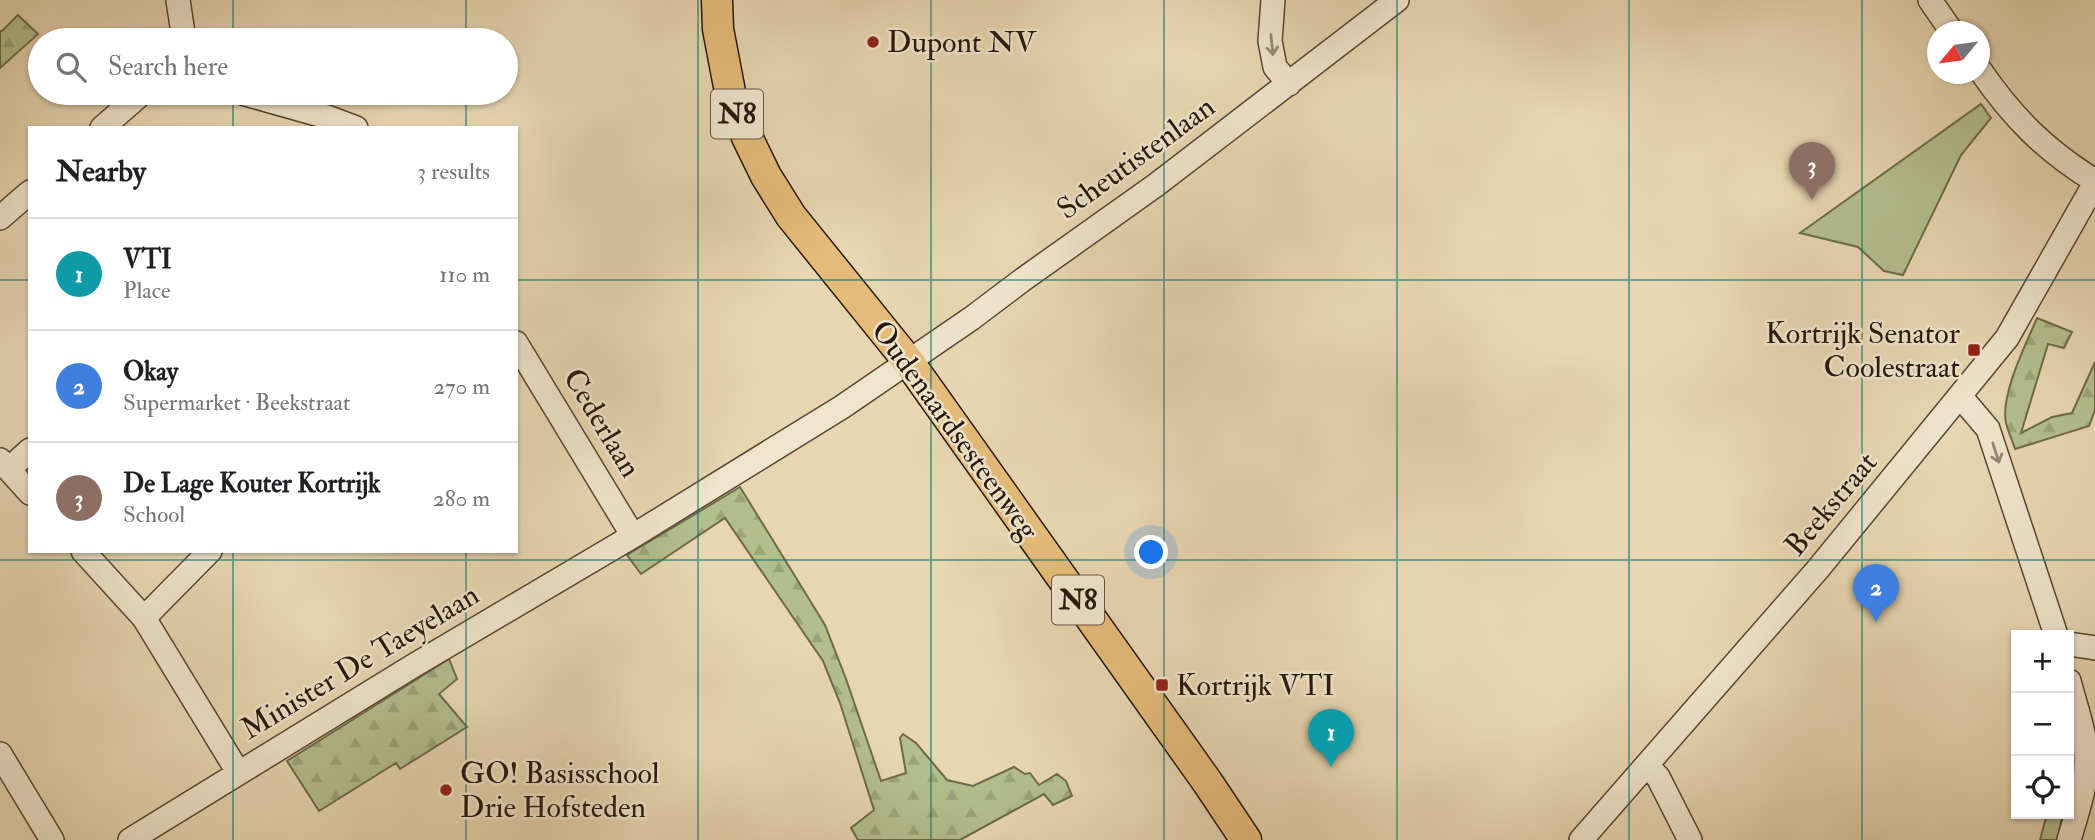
<!DOCTYPE html>
<meta charset="utf-8">
<style>
body{margin:0;font-family:"IM FELL Double Pica",serif;background:#f2f2f2;color:#202124}
.controls{position:absolute;right:21px;bottom:21px;display:grid;overflow:hidden;border-radius:0px;box-shadow:0 2px 5px #0004}
.controls button{width:63px;height:63px;display:grid;place-items:center;padding:0;border:0;border-bottom:2px solid #e0e0e0;background:#fff;color:#202124;font:35px sans-serif}
.compass{position:absolute;left:1927px;top:21px;width:63px;height:63px;border-radius:50%;background:#fff;box-shadow:0 2px 5px #0004;rotate:241deg}
.you{position:absolute;left:1152px;top:553px;width:24px;height:24px;margin:-18px;border:5px solid #fff;border-radius:50%;background:#1a73e8;box-shadow:0 0 0 10px #1a73e833}
.badge{display:grid;place-items:center;width:46px;height:46px;border-radius:50%;background:#8f2418;color:#fff;font-size:23px;font-weight:700}
.pin{position:absolute;translate:-50% -58px;filter:drop-shadow(0 2px 4px #0008)}
.pin::after{content:'';position:absolute;top:37px;width:24px;height:21px;background:inherit;clip-path:polygon(0 0,100% 0,50% 100%)}
.list{margin:0;padding:0;list-style:none}
h2{display:flex;justify-content:space-between;align-items:center;height:91px;margin:0;padding:0 28px;font-size:30px}
h2 small{font-size:23px;font-weight:400;color:#757577}
.list li{display:grid;grid-template-columns:46px 1fr auto;gap:21px;align-items:center;box-sizing:border-box;height:112px;padding:0 28px;border-top:2px solid #e0e0e0}
.list b{display:block;font-size:26px;white-space:nowrap}
.list p{margin:0;font-size:23px;white-space:nowrap;color:#757577}
.list em{font-size:23px;font-style:normal;color:#757577}
.icon{flex:none;width:38px;height:38px;fill:none;stroke:currentColor;stroke-width:2;stroke-linecap:round;stroke-linejoin:round}
.map{position:relative;flex:none;width:2095px;height:840px;overflow:hidden}
.search{position:absolute;background:#fff;box-shadow:0 2px 5px #0004;left:28px;top:28px;width:490px;height:77px;display:flex;align-items:center;gap:18px;box-sizing:border-box;padding:0 24px;border-radius:38px;color:#757577;font-size:26px}
.panel{position:absolute;background:#fff;box-shadow:0 2px 5px #0004;left:28px;top:126px;width:490px;height:427px;border-radius:0px}
.map>svg:first-child{display:block}
</style>
<div class="map">
<svg width="2095" height="840" viewBox="0 0 2095 840">
<defs>
<pattern id="forest-firs" width="22" height="20" patternUnits="userSpaceOnUse" patternTransform="scale(1.75)"><rect width="22" height="20" fill="#b3be8d"/><path d="M5 1l3.5 6h-7zM16 11l3.5 6h-7z" fill="#9aa378"/></pattern>
</defs>
<rect width="100%" height="100%" fill="#e7d6b1"/>
<filter id="stains"><feTurbulence type="fractalNoise" baseFrequency=".00286" numOctaves="4"/><feColorMatrix values="0 0 0 0 .2 0 0 0 0 .09 0 0 0 0 .02 0 0 0 .5 -.17"/></filter>
<radialGradient id="worn" r=".72"><stop offset=".6" stop-color="#630" stop-opacity="0"/><stop offset="1" stop-color="#630" stop-opacity=".3"/></radialGradient>
<!-- grass -->
<path fill="#b3be8d" stroke="#6e6a4b" stroke-width="2" d="M1981,104L1991,118L1961,155L1903,275L1884,271L1858,247L1800,233Z"/>
<!-- forest -->
<path fill="url(#forest-firs)" stroke="#6e6a4b" stroke-width="2" d="M18,15L38,34L0,68V31H2Z
M2037,318L2072,332L2064,348L2048,344L2021,433L2052,417L2072,413L2095,362V410L2089,426L2015,449C2012,440 2008,431 2006,423C2000,395 2026,344 2037,318Z
M740,487L825,625L846,679L881,781L906,773L900,738L903,734L916,743L947,780L973,786L1014,767L1025,774L1030,773L1039,785L1057,774L1066,781L1072,796L1053,805L1044,794L960,840H858L851,828L874,810L840,703L823,661L725,518L641,574L627,555Z
M449,659L457,679L439,694L467,727L400,769L396,763L319,811L287,761Z
M2047,814H2063L2057,840H2040Z"/>
<g fill="none" stroke-linecap="round" stroke-linejoin="round">
<!-- minor casing -->
<g stroke="#584733" stroke-width="26">
<path id="minor" d="M178,0L184,40
M1273,0L1270,41L1275,67L1289,84
M1930,0L1952,32
M1980,70C2013,118 2045,150 2095,181
M242,93L327,117L356,128
M102,128L142,93
M0,218L30,192
M516,343L633,536
M1960,396L1988,429L2056,635
M0,460L30,493
M9,469L30,450
M83,551L144,618L238,772
M144,618L210,551
M2069,644L2095,648
M2069,681C2076,708 2087,736 2086,763C2086,788 2076,816 2069,840
M0,754L52,840
M1647,766L1658,777L1690,840
M130,840L413,666L633,536L842,407L972,318L1021,281L1156,185L1397,0
M1581,840L1818,569L2007,338L2095,183"/>
</g>
<!-- major casing -->
<g stroke="#281709" stroke-width="33">
<path id="major" d="M717,0L718,29L731,97L747,137L766,176L791,216L908,361L1208,783L1246,840"/>
</g>
<!-- minor -->
<use href="#minor" stroke="#efe4cc" stroke-width="23"/>
<!-- major -->
<use href="#major" stroke="#e4bb78" stroke-width="30"/>
</g>
<!-- one-way arrows -->
<defs><path id="oneway-shaft" d="M-6 0H5M1.5-3L5.5 0L1.5 3" fill="none" stroke-width="1.6" stroke-linecap="round" stroke-linejoin="round" transform="scale(1.75)"/></defs>
<g stroke="#958874">
<use href="#oneway-shaft" transform="translate(1272 45) rotate(84)"/>
<use href="#oneway-shaft" transform="translate(1996 453) rotate(72)"/>
</g>
<!-- grid -->
<path fill="none" stroke="#0f766e" stroke-width="2" stroke-opacity="0.55" d="M233,0V40M466,0V40M698,0V840M931,0V840M1164,0V840M1397,0V840M1629,0V840M1862,0V840M233,93V128M466,93V128M0,280H30M516,280H2095M233,551V840M466,551V840M0,560H2095"/>
<!-- markers -->
<g fill="#8f2418" stroke="#efe4cc" stroke-width="2.5">
<circle cx="873" cy="42" r="7"/>
<rect x="1967" y="343" width="14" height="14" rx="3.5"/>
<rect x="1155" y="678" width="14" height="14" rx="3.5"/>
<circle cx="446" cy="790" r="7"/>
</g>
<g text-anchor="middle" dominant-baseline="central" stroke-width="5" stroke-linejoin="round" paint-order="stroke">
<!-- shield labels -->
<g fill="#efe4cc" stroke="#645444" stroke-width="2">
<rect x="711" y="89.5" width="52" height="49" rx="5"/>
<rect x="1052" y="575.5" width="52" height="49" rx="5"/>
</g>
<g font-size="28" font-weight="bold" fill="#281709">
<text x="737" y="114">N8</text>
<text x="1078" y="600">N8</text>
</g>
<!-- poi labels -->
<g font-size="30" fill="#281709" stroke="#efe4cc" text-anchor="start">
<text x="887" y="42">Dupont NV</text>
<text x="1960" y="333" text-anchor="end">Kortrijk Senator<tspan x="1960" dy="34">Coolestraat</tspan></text>
<text x="1176" y="685">Kortrijk VTI</text>
<text x="460" y="773">GO! Basisschool<tspan x="460" dy="34">Drie Hofsteden</tspan></text>
</g>
<!-- street labels -->
<g font-size="30" fill="#281709" stroke="#efe4cc">
<text transform="translate(1136 158) rotate(-36)">Scheutistenlaan</text>
<text transform="translate(602 423) rotate(59)">Cederlaan</text>
<text transform="translate(955 430) rotate(54)">Oudenaardsesteenweg</text>
<text transform="translate(1831 504) rotate(-50)">Beekstraat</text>
<text transform="translate(360 662) rotate(-31)">Minister De Taeyelaan</text>
</g>
</g>
<rect width="100%" height="100%" filter="url(#stains)"/>
<rect width="100%" height="100%" fill="url(#worn)"/>
</svg>
<div class="controls">
<button>+</button>
<button>−</button>
<button><svg class="icon" aria-label="locate" viewBox="0 0 24 24"><circle cx="12" cy="12" r="6"/><path d="M12 2v4M12 18v4M2 12h4M18 12h4"/></svg></button>
</div>
<svg class="compass" viewBox="-18 -18 36 36"><path d="M0-13l5 13h-10z" fill="#e53935"/><path d="M0 13l5-13h-10z" fill="#757577"/></svg>
<div class="you"></div>
<div class="pin badge" style="left:1331px;top:767px;background:#0f9aa8">1</div>
<div class="pin badge" style="left:1876px;top:622px;background:#3f7fe0">2</div>
<div class="pin badge" style="left:1812px;top:200px;background:#8d6e63">3</div>
<div class="search"><svg class="icon" aria-label="search" viewBox="0 0 24 24"><circle cx="10" cy="10" r="6"/><path d="M15 15l6 6"/></svg>Search here</div>
<section class="panel">
<h2>Nearby<small>3 results</small></h2>
<ul class="list">
<li><span class="badge" style="background:#0f9aa8">1</span><div><b>VTI</b><p>Place</p></div><em>110 m</em></li>
<li><span class="badge" style="background:#3f7fe0">2</span><div><b>Okay</b><p>Supermarket · Beekstraat</p></div><em>270 m</em></li>
<li><span class="badge" style="background:#8d6e63">3</span><div><b>De Lage Kouter Kortrijk</b><p>School</p></div><em>280 m</em></li>
</ul>
</section>
</div>
